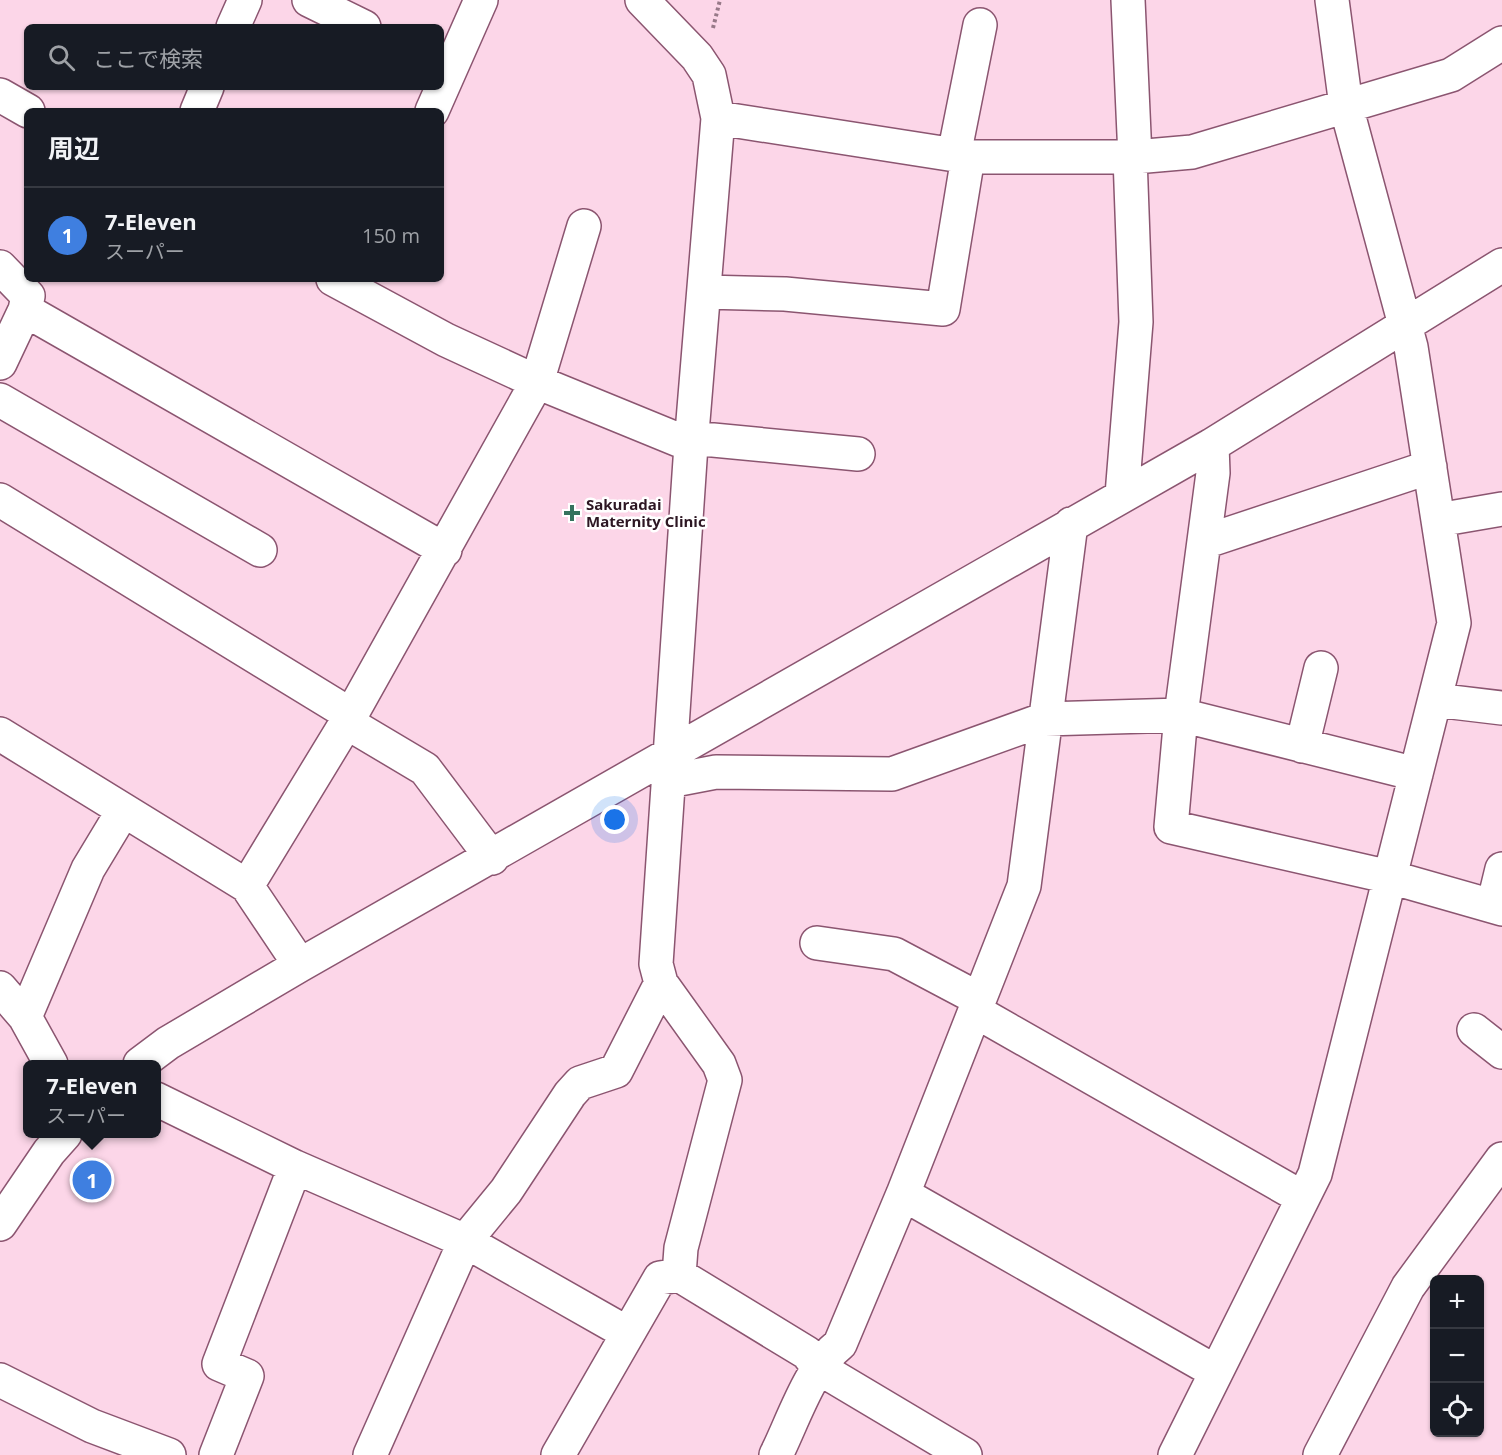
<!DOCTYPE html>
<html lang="ja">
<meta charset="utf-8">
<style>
body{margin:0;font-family:"Open Sans","Noto Sans JP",sans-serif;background:#20242c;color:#f1f3f6}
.controls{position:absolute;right:18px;bottom:18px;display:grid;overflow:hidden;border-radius:9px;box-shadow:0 2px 4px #0004}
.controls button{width:54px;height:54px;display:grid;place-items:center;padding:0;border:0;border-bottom:2px solid #363941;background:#171b24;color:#f1f3f6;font:30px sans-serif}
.you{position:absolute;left:615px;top:820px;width:21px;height:21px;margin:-15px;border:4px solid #fff;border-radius:50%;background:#1a73e8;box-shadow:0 0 0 9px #1a73e833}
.badge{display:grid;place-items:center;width:39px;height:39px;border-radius:50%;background:#7c3aed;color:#fff;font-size:20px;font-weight:700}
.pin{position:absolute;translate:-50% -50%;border:3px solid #fff;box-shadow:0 2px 6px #0006}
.popup{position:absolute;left:23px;top:1060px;width:138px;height:78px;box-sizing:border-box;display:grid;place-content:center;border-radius:9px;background:#171b24;filter:drop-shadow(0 2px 4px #0005);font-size:20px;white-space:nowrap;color:#9ea1a6}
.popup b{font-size:22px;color:#f1f3f6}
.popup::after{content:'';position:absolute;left:50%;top:100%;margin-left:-12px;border:12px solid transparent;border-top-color:#171b24}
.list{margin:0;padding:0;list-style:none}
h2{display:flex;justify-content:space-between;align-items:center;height:78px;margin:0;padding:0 24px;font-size:26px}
h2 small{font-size:20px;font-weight:400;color:#9ea1a6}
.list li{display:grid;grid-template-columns:39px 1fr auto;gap:18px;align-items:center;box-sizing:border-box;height:96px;padding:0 24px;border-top:2px solid #363941}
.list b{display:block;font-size:22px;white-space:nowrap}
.list p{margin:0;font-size:20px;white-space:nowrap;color:#9ea1a6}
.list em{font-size:20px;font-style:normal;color:#9ea1a6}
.icon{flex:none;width:33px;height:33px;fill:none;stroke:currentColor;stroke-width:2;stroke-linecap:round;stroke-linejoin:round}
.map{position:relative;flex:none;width:1502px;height:1455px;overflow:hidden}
.search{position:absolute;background:#171b24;box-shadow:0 2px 4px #0004;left:24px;top:24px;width:420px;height:66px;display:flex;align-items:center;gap:15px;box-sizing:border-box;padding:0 21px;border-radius:9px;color:#9ea1a6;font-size:22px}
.panel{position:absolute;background:#171b24;box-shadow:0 2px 4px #0004;left:24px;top:108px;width:420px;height:174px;border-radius:9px}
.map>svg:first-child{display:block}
</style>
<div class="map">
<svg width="1502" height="1455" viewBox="0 0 1502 1455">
<rect width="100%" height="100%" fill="#fcd6e8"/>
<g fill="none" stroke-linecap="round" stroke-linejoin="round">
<!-- minor casing -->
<g stroke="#8b5570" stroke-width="36">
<path id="minor" d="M309,0L364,27
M642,0L697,57L709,75L718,118L691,445L656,964L661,983L719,1064L725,1080L681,1248L679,1275
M1128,0L1135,157
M233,27L245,0
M0,95L28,111
M197,111L207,87
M432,111L481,0
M718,118L968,157H1135L1192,152L1451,75L1502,43
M954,155L980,25
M0,267L28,296L25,310L0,363
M333,279L446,340L537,382L691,445
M704,292L785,294L943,309L968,157
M25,310L445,550
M0,400L260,550
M692,438L858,454
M1212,445L1213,473L1181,715L1171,827L1390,877L1502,909
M1122,495L1136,322L1130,157
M0,500L351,715
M1438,520L1502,509
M1204,542L1430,467
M1435,700L1502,708
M346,722L425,769L492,858
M0,734L247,886L300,965
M1302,746L1321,668
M669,781L716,772L892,774L1045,719L1181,715L1416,774
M247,886L351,715L537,382L584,226
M1493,906L1502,869
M817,943L894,954L979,999
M0,988L25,1017L51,1064
M975,1011L1303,1198
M25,1017L88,869L123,811
M1474,1030L1502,1052
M140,1064L168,1043L300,965L1212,445L1502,265
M156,1099L295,1167L465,1241L627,1333
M903,1194L1216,1372
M0,1224L49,1152L65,1134
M0,1380L92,1426L169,1455
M216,1455L247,1376L219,1364L295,1167
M370,1455L465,1241L506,1191L570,1094L580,1083L616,1071L661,983
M558,1455L660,1278L679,1275L807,1353L819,1368L965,1455
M776,1455C793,1421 810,1367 840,1344L903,1194L1024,886L1071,524
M1175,1455L1315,1174L1454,623L1411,347L1346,106L1332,0
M1320,1455L1408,1287L1502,1159"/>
</g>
<!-- path -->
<path stroke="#977988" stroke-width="4" stroke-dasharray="3 3" stroke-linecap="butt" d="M713,28L720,0"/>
<!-- minor -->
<use href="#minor" stroke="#fff" stroke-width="33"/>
</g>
<!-- markers -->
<path fill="#35725d" stroke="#fff" stroke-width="2" d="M569 504h6v6h6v6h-6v6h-6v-6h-6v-6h6z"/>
<g text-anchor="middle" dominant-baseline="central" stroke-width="5" stroke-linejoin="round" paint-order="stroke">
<!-- poi labels -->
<g font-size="15" font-weight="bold" fill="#2d1723" stroke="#fff" text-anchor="start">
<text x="586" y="504">Sakuradai<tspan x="586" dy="17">Maternity Clinic</tspan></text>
</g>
</g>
</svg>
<div class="controls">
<button>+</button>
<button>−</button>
<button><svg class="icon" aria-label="locate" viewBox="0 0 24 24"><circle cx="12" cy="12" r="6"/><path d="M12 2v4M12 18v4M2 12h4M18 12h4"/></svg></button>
</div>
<div class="you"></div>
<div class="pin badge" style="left:92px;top:1180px;background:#3f7fe0">1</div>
<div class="popup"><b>7-Eleven</b>スーパー</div>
<div class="search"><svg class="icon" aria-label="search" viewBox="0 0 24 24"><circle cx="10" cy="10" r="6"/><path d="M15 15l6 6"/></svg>ここで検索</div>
<section class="panel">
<h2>周辺<small></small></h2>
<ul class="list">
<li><span class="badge" style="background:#3f7fe0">1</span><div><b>7-Eleven</b><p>スーパー</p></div><em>150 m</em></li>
</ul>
</section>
</div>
